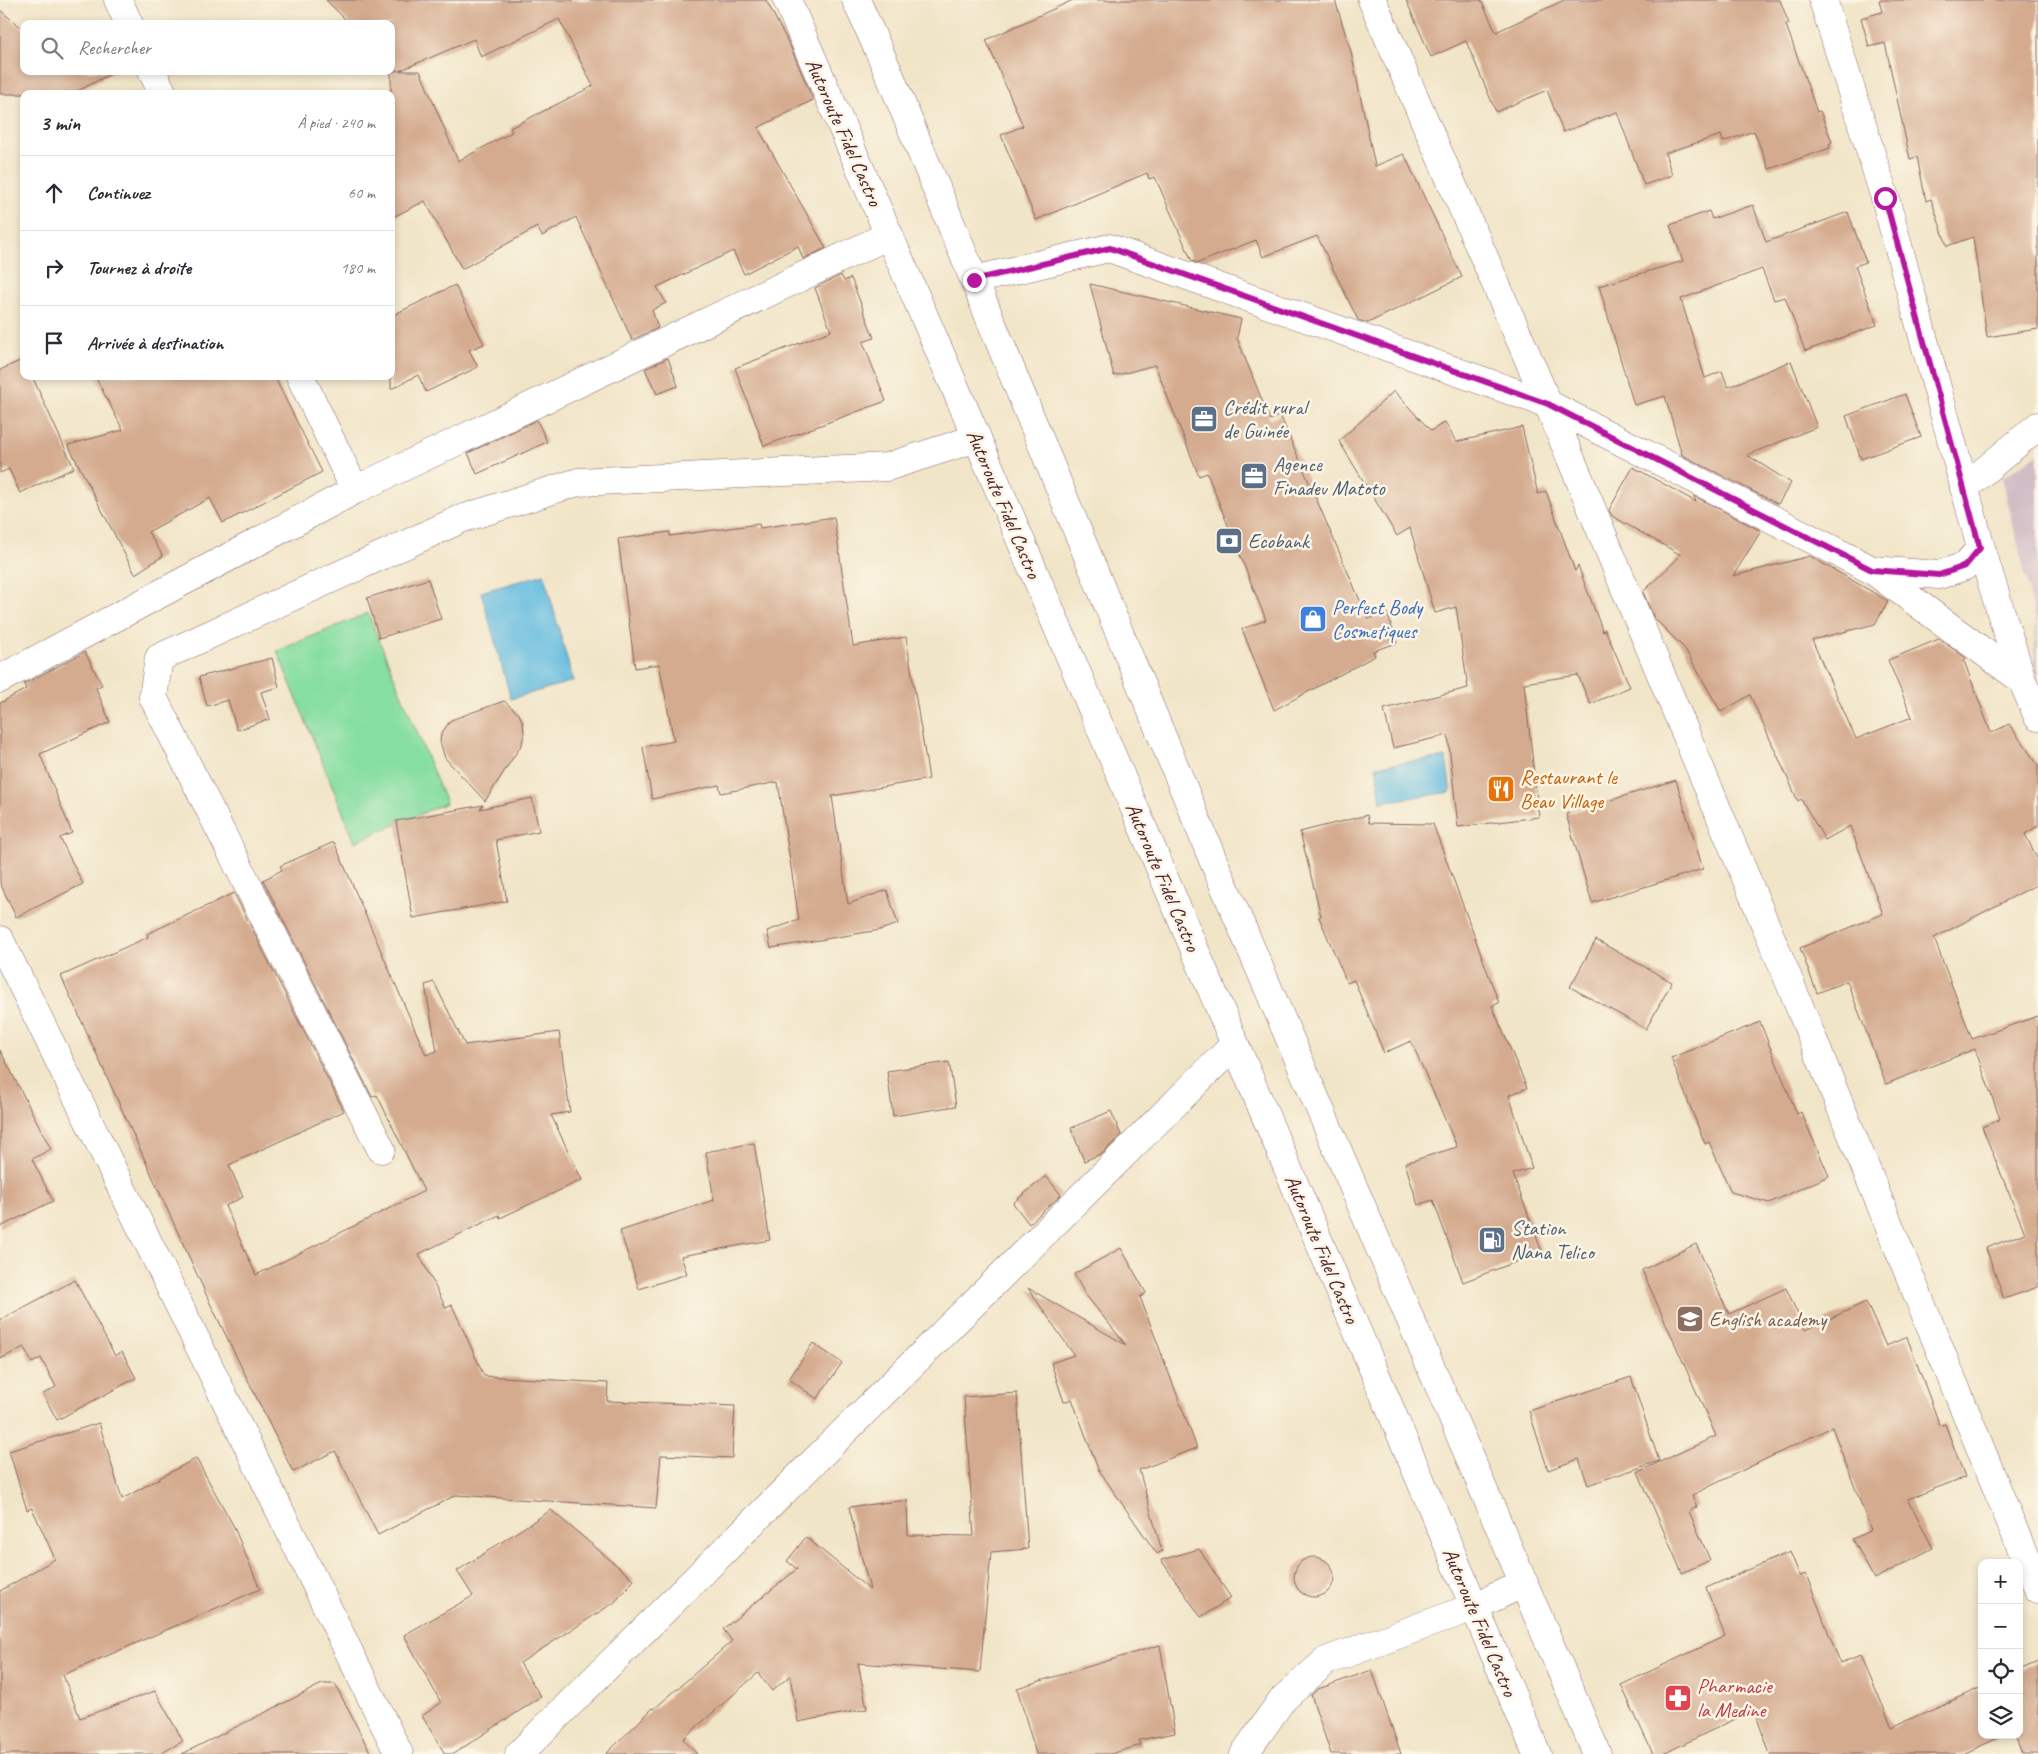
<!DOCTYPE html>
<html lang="fr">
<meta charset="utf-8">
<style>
body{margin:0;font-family:Caveat,sans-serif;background:#f7f7f7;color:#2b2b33}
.controls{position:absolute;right:15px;bottom:15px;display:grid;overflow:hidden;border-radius:10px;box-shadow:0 2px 8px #0003}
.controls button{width:45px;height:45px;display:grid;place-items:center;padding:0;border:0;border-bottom:1px solid #e1e1e2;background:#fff;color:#2b2b33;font:25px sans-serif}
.stop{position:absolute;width:15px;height:15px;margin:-11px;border:4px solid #b5179e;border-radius:50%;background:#fff}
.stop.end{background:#b5179e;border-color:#fff;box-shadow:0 1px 5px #0008}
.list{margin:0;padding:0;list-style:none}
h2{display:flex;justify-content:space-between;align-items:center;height:65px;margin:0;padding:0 20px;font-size:21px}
h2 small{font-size:16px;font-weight:400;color:#7c7c81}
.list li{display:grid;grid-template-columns:32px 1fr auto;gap:15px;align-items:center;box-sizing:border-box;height:75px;padding:0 20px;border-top:1px solid #e1e1e2}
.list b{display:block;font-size:19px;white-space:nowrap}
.list em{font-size:16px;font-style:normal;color:#7c7c81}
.icon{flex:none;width:28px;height:28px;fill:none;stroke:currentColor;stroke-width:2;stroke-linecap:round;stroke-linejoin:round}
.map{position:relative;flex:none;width:2038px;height:1754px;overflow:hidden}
.search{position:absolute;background:#fff;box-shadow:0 2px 8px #0003;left:20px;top:20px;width:375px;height:55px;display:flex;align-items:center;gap:12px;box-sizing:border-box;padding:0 18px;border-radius:10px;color:#7c7c81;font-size:19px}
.panel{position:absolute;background:#fff;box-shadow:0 2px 8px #0003;left:20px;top:90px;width:375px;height:290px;border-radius:10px}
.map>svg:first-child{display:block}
</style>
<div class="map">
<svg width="2038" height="1754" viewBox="0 0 2038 1754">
<rect width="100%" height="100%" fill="#fcf5e5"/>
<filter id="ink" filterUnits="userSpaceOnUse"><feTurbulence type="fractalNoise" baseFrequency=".02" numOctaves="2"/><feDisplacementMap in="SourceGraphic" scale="10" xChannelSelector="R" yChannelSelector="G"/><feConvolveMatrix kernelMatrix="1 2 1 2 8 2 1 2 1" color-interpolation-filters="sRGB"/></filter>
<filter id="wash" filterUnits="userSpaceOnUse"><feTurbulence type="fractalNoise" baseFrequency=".0096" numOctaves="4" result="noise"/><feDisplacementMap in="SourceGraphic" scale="20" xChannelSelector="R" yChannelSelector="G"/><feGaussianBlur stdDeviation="1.12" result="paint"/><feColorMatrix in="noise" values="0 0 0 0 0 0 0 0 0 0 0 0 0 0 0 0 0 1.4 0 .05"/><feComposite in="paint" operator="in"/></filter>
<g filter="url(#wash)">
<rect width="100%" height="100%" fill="#f1e5c8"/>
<!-- industrial -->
<path fill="#d2bdc6" d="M2038,454V688L2034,680L2036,621L2002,478Z"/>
<!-- green -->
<path fill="#86dea2" stroke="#687e66" d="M368,613L446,803L355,842L277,651Z"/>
<!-- water -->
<path fill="#62bbdf" stroke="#566d85" d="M544,574L573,681L511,699L481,592Z
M1446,757L1451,792L1381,802L1376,766Z"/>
<g id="blocks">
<!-- building -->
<path fill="#d4ab8f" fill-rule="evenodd" d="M326,0H766L791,48L813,100L758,128L826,248L803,259L798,246L744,274L733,251L657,287L666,303L652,310L658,328L632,340L576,217L542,236L537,227L462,269L425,201L391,218V71H398L391,65V24H350ZM559,19L593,86L510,128L512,132L458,161L420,71H399L474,39L481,57Z
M1073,0H1335L1351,52L1375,166L1404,154L1462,277L1368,323L1358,320L1317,236L1263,257L1256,240L1198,263L1192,261L1155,177L1149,179L1147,173L1036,220L1001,135L1023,126L986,40Z
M1406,0H1481L1496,32L1564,0H1780L1789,24L1786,25L1817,112L1820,111L1832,142L1829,144L1830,148L1769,169L1754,131L1723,142L1721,135L1665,153L1672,175L1644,185L1617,112L1563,132L1547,90L1496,112L1466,41L1431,57Z
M1879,0H2038V329L1987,337L1973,237L1947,246L1931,199L1926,201L1917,157L1910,159L1885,43L1869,47L1861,18L1882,12Z
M0,10L24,30V71H116L72,94H0Z
M1753,205L1766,242L1848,212L1866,262L1855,266L1877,325L1805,351L1785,297L1774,300L1762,269L1681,299L1705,378L1722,371L1728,387L1791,361L1817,427L1747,455L1791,483L1778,504L1682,455L1665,396L1634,405L1599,286L1683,261L1670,225L1709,211L1712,219Z
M841,275L844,281L851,278L874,338L863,342L886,401L764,446L735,368L831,331L815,288Z
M1090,284L1241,319L1237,338L1270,420L1280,415L1368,619L1387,613L1397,643L1373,651L1375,656L1274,710L1242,629L1266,620L1207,473L1199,476L1155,365L1114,376Z
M455,285L484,344L469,350L478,367L426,392L418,375L391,389V316Z
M668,358L678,386L657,394L645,369Z
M24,359V376H32L74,468L20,493L9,469L0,473V370Z
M95,376H274L322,472L223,523L210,498L148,532L163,556L135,574L68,445L123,430Z
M1394,391L1431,431L1445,422L1456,442L1522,427L1538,494L1546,491L1575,571L1578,566L1603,632L1605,629L1630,687L1590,704L1578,675L1524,683L1539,817L1458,827L1448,735L1393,748L1384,709L1468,688L1456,607L1435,613L1410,528L1397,536L1339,441Z
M1905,394L1921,437L1861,459L1846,416Z
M537,420L547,442L477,474L468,453Z
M1633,467L1696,502L1694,496L1761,531L1733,576L1810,556L1888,601L1875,624L1812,640L1856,739L1912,717L1888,660L1939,639L1966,658L1964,661L1991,733L2009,724L2038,765V826L2025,834L2038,860V884L1934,938L1972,1039L2038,1016V1287L2004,1299L1986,1248L2025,1233L1982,1127L2000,1119L1975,1049L1886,1084L1847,981L1817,993L1800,948L1883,914L1850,826L1825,840L1801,799L1798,801L1750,695L1721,712L1685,649L1654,618L1643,592L1681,555L1612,516L1609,510Z
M834,517L853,646L906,637L929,779L832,796L848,904L887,890L898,924L880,930L771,948L767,931L799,920L778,782L721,793L719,785L652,799L643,747L674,741L659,664L635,668L618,539L670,532V536L759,524L760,528Z
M428,579L441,619L379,638L367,598Z
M85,652L102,685L96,688L110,722L40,754L72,833L60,838L83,884L16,917L0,883V703L26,689L24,684Z
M272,658L279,687L261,692L270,719L237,730L228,700L207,706L199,677Z
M504,701L519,714L523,723L524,734L522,744L485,801L445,758L440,742L441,734L451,720Z
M1676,780L1703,869L1592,903L1566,814Z
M532,798L539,831L496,840L507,901L413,918L396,821L483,805L480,809Z
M1367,815L1369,823L1433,824L1499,1003L1492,1006L1527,1088L1509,1095L1532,1168L1513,1174L1542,1252L1463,1282L1433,1200L1418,1205L1405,1163L1457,1147L1411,1041L1384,1053L1354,980L1347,983L1319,917L1321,916L1300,832Z
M334,842L426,1055L437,1051L425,985L434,982L465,1045L559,1032L570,1112L551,1115L582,1180L500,1218L499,1215L419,1254L446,1308L452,1305L484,1376L608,1383L607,1401L735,1406L732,1458L661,1455L656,1508L456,1495L378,1535L335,1451L293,1472L210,1303L61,976L148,937L147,934L234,893L344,1111L229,1165L243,1197L225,1206L256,1275L424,1191L377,1095L372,1097L263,880L282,870L280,866Z
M1596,940L1672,982L1646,1029L1570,987Z
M1760,1022L1797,1114L1801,1112L1829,1176L1769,1203L1731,1192L1709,1142L1705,1144L1671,1058Z
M0,1050L51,1149L32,1159L53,1201L0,1227Z
M949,1062L956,1106L893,1116L887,1071Z
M1111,1111L1121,1135L1103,1153L1084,1161L1071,1128Z
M754,1143L770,1240L681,1256L687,1274L639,1289L620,1231L714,1200L706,1152Z
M1046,1176L1061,1195L1029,1224L1013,1203Z
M1696,1244L1729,1314L1786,1288L1805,1330L1866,1302L1886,1346L1907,1337L1940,1426L1945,1424L1965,1477L1908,1499L1933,1548L1874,1579L1853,1539L1871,1530L1832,1427L1692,1495L1697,1507L1689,1511L1710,1560L1682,1573L1638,1472L1716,1436L1642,1270Z
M1121,1248L1146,1293L1140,1297L1197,1448L1139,1470L1162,1551L1157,1554L1098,1469L1072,1399L1064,1402L1051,1363L1074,1355L1028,1288L1126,1345L1085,1294L1074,1274Z
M75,1280L115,1356L122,1352L136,1378L57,1420L43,1394L56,1387L41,1358L32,1363L24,1347L0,1359V1320Z
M813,1343L842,1363L817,1399L789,1379Z
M1631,1377L1659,1461L1588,1485L1579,1459L1548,1470L1529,1411Z
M1017,1393L1028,1549L991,1552L980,1672L858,1663L867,1709L798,1722L790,1676L772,1691L758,1673L683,1739L697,1754H606L653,1708L654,1709L732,1641L723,1629L797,1569L787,1561L806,1537L870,1590L849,1507L907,1500L908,1535L974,1536L964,1397Z
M99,1423L122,1499L196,1458L233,1525L260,1589L63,1675L80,1718L155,1691L183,1741L160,1754H0V1591L55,1559L32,1508L27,1510L9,1451Z
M551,1510L634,1580L615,1602L520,1663L541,1697L453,1754H445L422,1716L441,1703L404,1635L473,1596L457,1571Z
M1199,1549L1231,1598L1201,1617L1161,1560Z
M1790,1552L1800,1576L1806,1574L1840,1663L1861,1655L1892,1727L1982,1687V1735H2005L1963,1754H1770L1754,1710L1663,1754H1653L1621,1685L1725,1636L1706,1588Z
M1294 1577a20 20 0 1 1 40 0a20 20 0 1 1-40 0Z
M1160,1645L1175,1733L1139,1740L1141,1745L1111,1754H1036L1017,1688Z
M2038,1662V1754H2022L2015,1735H2019V1670Z
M1372,1670L1401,1754H1331L1311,1695L1318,1689Z
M322,1684H335L371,1754H182Z"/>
</g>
</g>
<g filter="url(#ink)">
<use href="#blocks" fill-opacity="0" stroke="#846462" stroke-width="1"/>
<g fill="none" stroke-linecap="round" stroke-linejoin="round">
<!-- minor casing -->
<g stroke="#846462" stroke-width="29">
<path id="minor" d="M118,0L129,24
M1372,0L1548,404L1789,981L2038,1589
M1823,0L1885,198L1981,548L2022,680
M152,71L163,94
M974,280L1109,248L1548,404L1872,570L2022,680L2038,717
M300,376L355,490
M1964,488L2038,426
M1872,570L1939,575L1965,566L1981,548
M0,679L355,490L889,235
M0,940L399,1754
M381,1149L153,697L159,658L461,519L578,482L887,467L977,438
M519,1754L1235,1044
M1244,1754L1282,1700L1326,1661L1474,1607L1524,1583"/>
</g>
<!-- highway casing -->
<g stroke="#846462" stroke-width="29">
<path id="highway" d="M787,0L977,438L1537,1754
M856,0L888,71L1213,860L1597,1754"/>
</g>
<!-- minor -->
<use href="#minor" stroke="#fff" stroke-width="28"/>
<!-- highway -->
<use href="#highway" stroke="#fff" stroke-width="28"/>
</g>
</g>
<g fill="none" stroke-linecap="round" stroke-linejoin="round" filter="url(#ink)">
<!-- route -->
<path stroke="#b5179e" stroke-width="6" d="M974,280L1110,248L1548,404L1872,570L1939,575L1965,566L1980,548L1885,198"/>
</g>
<!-- icons -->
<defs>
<g id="office-square" transform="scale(1.4375)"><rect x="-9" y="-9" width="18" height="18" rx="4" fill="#5c6f8a" stroke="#fcf5e5"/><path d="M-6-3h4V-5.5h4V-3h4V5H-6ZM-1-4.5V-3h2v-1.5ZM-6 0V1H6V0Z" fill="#fff"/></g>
<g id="bank-square" transform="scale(1.4375)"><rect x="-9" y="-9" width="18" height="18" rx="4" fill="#5c6f8a" stroke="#fcf5e5"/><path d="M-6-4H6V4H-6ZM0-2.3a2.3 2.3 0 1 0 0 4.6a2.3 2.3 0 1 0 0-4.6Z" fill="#fff"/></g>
<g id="shop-square" transform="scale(1.4375)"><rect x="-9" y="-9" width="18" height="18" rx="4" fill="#3f7fe0" stroke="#fcf5e5"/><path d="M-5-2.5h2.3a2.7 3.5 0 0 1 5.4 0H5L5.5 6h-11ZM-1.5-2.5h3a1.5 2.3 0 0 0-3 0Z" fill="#fff"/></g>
<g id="restaurant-square" transform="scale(1.4375)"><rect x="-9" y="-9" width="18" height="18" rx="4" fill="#e8710a" stroke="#fcf5e5"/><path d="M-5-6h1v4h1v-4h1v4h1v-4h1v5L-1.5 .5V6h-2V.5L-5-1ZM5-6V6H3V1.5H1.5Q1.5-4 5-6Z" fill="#fff"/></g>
<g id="fuel-square" transform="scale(1.4375)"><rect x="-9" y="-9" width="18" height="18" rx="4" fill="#5c6f8a" stroke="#fcf5e5"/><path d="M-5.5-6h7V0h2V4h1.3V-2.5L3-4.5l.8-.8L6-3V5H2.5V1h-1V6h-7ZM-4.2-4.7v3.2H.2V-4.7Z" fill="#fff"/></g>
<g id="school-square" transform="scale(1.4375)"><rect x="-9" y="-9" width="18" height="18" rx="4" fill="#8d6e63" stroke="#fcf5e5"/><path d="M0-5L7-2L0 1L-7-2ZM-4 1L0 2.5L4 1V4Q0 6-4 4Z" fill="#fff"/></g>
<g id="pharmacy-square" transform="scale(1.4375)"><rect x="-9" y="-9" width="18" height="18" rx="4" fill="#e0444e" stroke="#fcf5e5"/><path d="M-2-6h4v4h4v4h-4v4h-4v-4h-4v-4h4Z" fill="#fff"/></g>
</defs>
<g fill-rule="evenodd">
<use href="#office-square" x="1204" y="419"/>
<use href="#office-square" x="1254" y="476"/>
<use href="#bank-square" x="1229" y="541"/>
<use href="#shop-square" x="1313" y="619"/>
<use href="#restaurant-square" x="1501" y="789"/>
<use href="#fuel-square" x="1492" y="1240"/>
<use href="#school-square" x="1690" y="1319"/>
<use href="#pharmacy-square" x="1678" y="1698"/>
</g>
<g text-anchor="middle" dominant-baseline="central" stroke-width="5" stroke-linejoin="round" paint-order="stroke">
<!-- street labels -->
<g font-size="21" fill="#4a1f2b" stroke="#fcf5e5">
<text transform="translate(844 132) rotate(66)">Autoroute Fidel Castro</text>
<text transform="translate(1004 504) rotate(67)">Autoroute Fidel Castro</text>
<text transform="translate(1163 877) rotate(67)">Autoroute Fidel Castro</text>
<text transform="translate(1322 1249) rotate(67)">Autoroute Fidel Castro</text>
<text transform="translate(1480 1622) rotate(67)">Autoroute Fidel Castro</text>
</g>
<!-- service labels -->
<g font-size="21" fill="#4e5e75" stroke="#fcf5e5" text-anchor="start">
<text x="1223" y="407">Crédit rural<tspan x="1223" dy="24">de Guinée</tspan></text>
<text x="1273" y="464">Agence<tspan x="1273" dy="24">Finadev Matoto</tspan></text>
<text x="1248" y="541">Ecobank</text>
<text x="1511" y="1228">Station<tspan x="1511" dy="24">Nana Telico</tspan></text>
</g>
<!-- shop labels -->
<g font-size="21" fill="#366cbe" stroke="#fcf5e5" text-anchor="start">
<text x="1332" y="607">Perfect Body<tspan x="1332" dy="24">Cosmetiques</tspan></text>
</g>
<!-- food labels -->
<g font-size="21" fill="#c56008" stroke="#fcf5e5" text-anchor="start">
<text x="1520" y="777">Restaurant le<tspan x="1520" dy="24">Beau Village</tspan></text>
</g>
<!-- education labels -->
<g font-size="21" fill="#785e54" stroke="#fcf5e5" text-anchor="start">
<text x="1709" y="1319">English academy</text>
</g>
<!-- health labels -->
<g font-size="21" fill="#be3a42" stroke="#fcf5e5" text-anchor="start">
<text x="1697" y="1686">Pharmacie<tspan x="1697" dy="24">la Medine</tspan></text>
</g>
</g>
</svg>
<div class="controls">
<button>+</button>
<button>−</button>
<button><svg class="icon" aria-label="locate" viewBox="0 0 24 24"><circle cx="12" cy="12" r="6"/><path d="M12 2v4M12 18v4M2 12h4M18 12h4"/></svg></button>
<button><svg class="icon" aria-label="layers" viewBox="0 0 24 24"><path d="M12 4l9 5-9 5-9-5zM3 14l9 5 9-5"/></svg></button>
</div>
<div class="stop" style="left:1885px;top:198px"></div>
<div class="stop end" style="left:974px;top:280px"></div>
<div class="search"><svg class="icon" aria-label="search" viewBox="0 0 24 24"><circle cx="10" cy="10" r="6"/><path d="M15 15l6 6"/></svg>Rechercher</div>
<section class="panel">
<h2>3 min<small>À pied · 240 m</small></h2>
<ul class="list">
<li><svg class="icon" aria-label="ahead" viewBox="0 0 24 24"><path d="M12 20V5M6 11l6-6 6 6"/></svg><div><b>Continuez</b></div><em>60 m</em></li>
<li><svg class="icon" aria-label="right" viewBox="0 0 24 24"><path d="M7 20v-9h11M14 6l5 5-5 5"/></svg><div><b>Tournez à droite</b></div><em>180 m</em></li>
<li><svg class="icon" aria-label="arrive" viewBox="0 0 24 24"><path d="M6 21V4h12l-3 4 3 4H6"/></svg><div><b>Arrivée à destination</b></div></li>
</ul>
</section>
</div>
